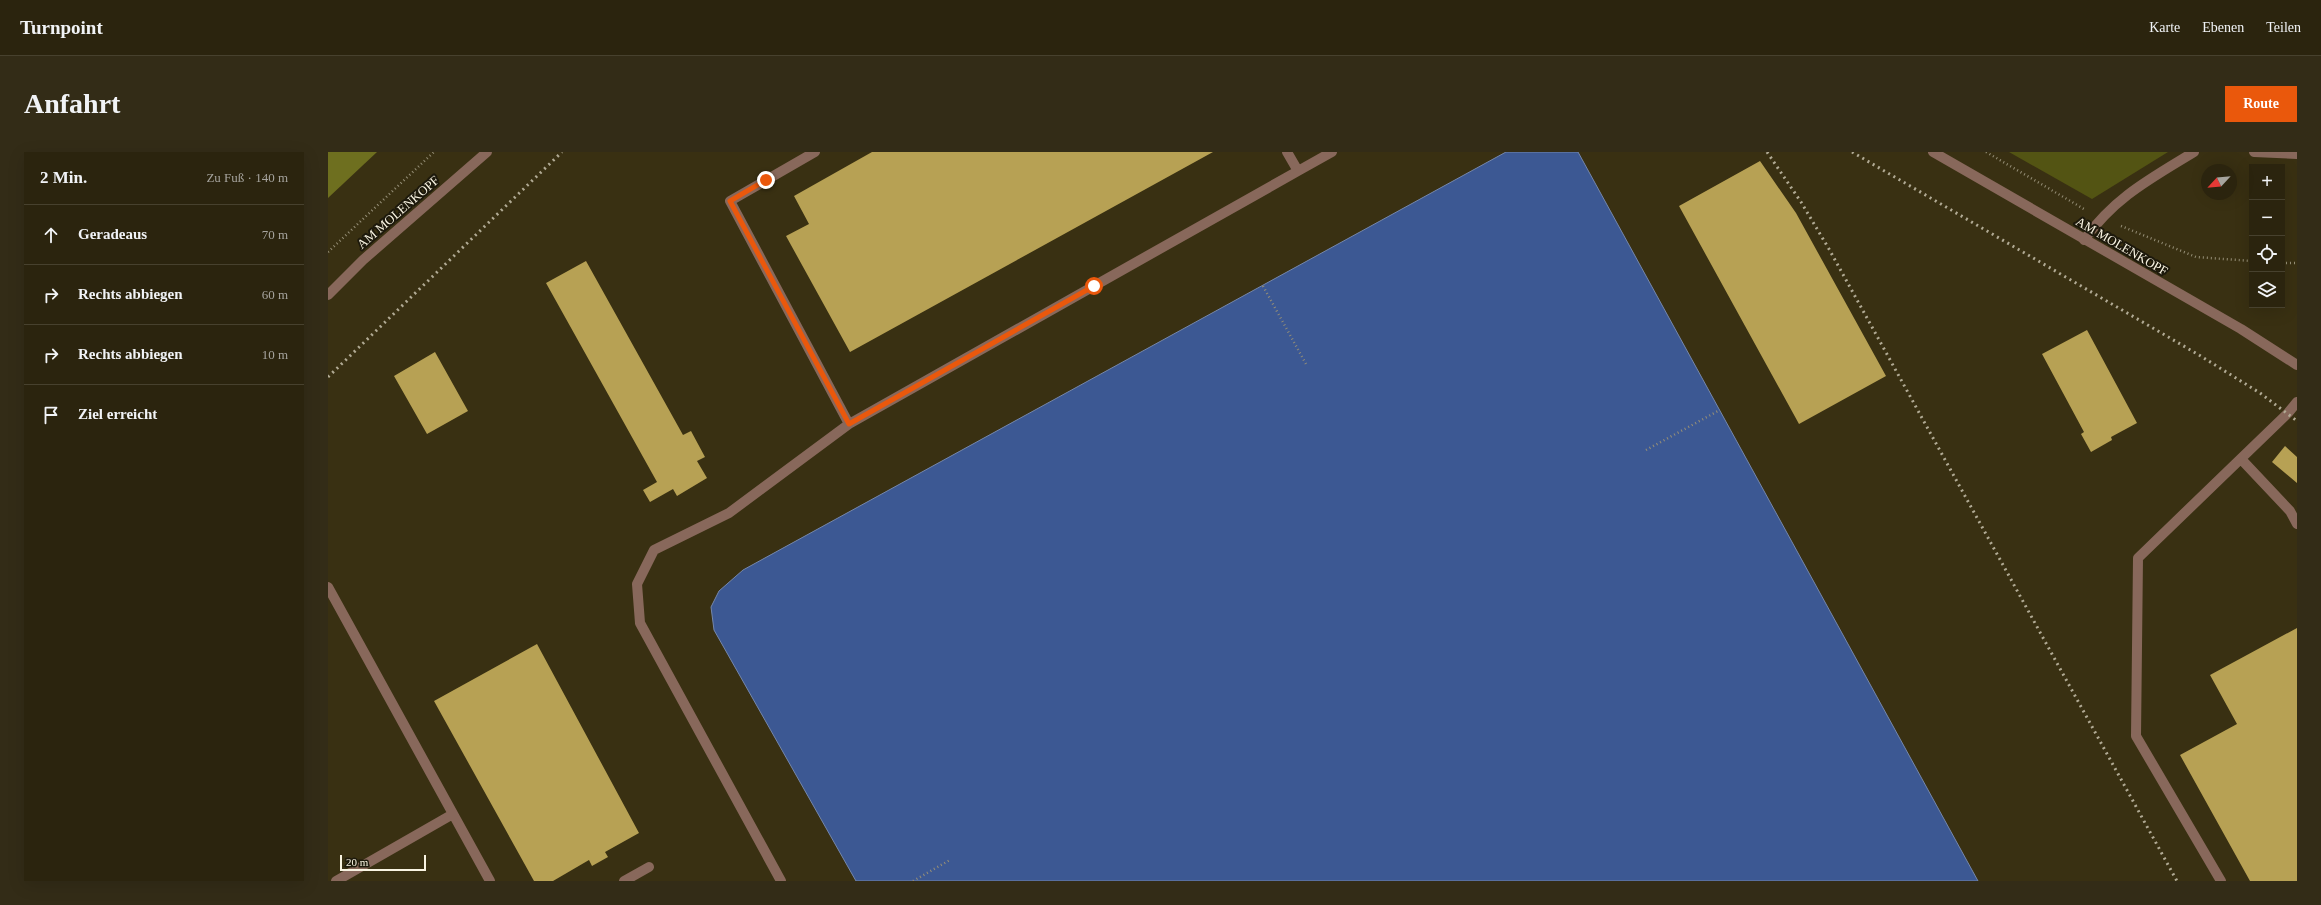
<!DOCTYPE html>
<html lang="de">
<meta charset="utf-8">
<style>
body{margin:0;font-family:"Times New Roman",serif;background:#332c17;color:#f1f3f6}
.controls{position:absolute;right:12px;top:12px;display:grid;overflow:hidden;border-radius:0px;box-shadow:0 4px 16px #0002}
.controls button{width:36px;height:36px;display:grid;place-items:center;padding:0;border:0;border-bottom:1px solid #47412e;background:#2b240e;color:#f1f3f6;font:20px sans-serif}
.compass{position:absolute;left:1873px;top:12px;width:36px;height:36px;border-radius:50%;background:#2b240e;box-shadow:0 4px 16px #0002;rotate:244deg}
.scale{position:absolute;left:12px;bottom:10px;width:86px;box-sizing:border-box;padding-left:4px;border:2px solid #f9f4e2;border-top:0;font-size:11px;line-height:14px;white-space:nowrap;color:#f9f4e2;-webkit-text-stroke:3px #1d190c;paint-order:stroke}
.stop{position:absolute;width:12px;height:12px;margin:-9px;border:3px solid #ea580c;border-radius:50%;background:#fff}
.stop.end{background:#ea580c;border-color:#fff;box-shadow:0 1px 4px #0008}
.list{margin:0;padding:0;list-style:none}
h2{display:flex;justify-content:space-between;align-items:center;height:52px;margin:0;padding:0 16px;font-size:17px}
h2 small{font-size:13px;font-weight:400;color:#a6a49e}
.list li{display:grid;grid-template-columns:26px 1fr auto;gap:12px;align-items:center;box-sizing:border-box;height:60px;padding:0 16px;border-top:1px solid #47412e}
.list b{display:block;font-size:15px;white-space:nowrap}
.list em{font-size:13px;font-style:normal;color:#a6a49e}
.icon{flex:none;width:22px;height:22px;fill:none;stroke:currentColor;stroke-width:2;stroke-linecap:round;stroke-linejoin:round}
.map{position:relative;flex:none;width:1969px;height:729px;overflow:hidden;border-radius:0px}
header{display:flex;align-items:center;gap:24px;box-sizing:border-box;height:56px;padding:0 20px;background:#2b240e;border-bottom:1px solid #47412e}
header strong{font-size:19px}
nav{display:flex;gap:22px;margin-inline-start:auto;font-size:14px}
.intro{display:flex;align-items:center;justify-content:space-between;box-sizing:border-box;height:96px;padding:0 24px}
h1{margin:0;font-size:28px}
.button{padding:10px 18px;border-radius:0px;background:#ea580c;color:#fff;font-size:14px;font-weight:700}
main{display:flex;gap:24px;padding:0 24px}
aside{flex:1;background:#2b240e;border-radius:0px;box-shadow:0 4px 16px #0002}
.map>svg:first-child{display:block}
</style>
<header>
<strong>Turnpoint</strong>
<nav><a>Karte</a><a>Ebenen</a><a>Teilen</a></nav>
</header>
<div class="intro"><h1>Anfahrt</h1><a class="button">Route</a></div>
<main>
<aside>
<h2>2 Min.<small>Zu Fuß · 140 m</small></h2>
<ul class="list">
<li><svg class="icon" aria-label="ahead" viewBox="0 0 24 24"><path d="M12 20V5M6 11l6-6 6 6"/></svg><div><b>Geradeaus</b></div><em>70 m</em></li>
<li><svg class="icon" aria-label="right" viewBox="0 0 24 24"><path d="M7 20v-9h11M14 6l5 5-5 5"/></svg><div><b>Rechts abbiegen</b></div><em>60 m</em></li>
<li><svg class="icon" aria-label="right" viewBox="0 0 24 24"><path d="M7 20v-9h11M14 6l5 5-5 5"/></svg><div><b>Rechts abbiegen</b></div><em>10 m</em></li>
<li><svg class="icon" aria-label="arrive" viewBox="0 0 24 24"><path d="M6 21V4h12l-3 4 3 4H6"/></svg><div><b>Ziel erreicht</b></div></li>
</ul>
</aside>
<div class="map">
<svg width="1969" height="729" viewBox="0 0 1969 729">
<rect width="100%" height="100%" fill="#393012"/>
<!-- green -->
<path fill="#535413" d="M1681,0H1840L1764,47Z"/>
<!-- forest -->
<path fill="#6e6f1f" d="M0,0H49L0,46Z"/>
<!-- water -->
<path fill="#3c5893" stroke="#7587ab" d="M1178,0H1250L1650,729H528L386,478L383,455L391,439L415,418Z"/>
<!-- building -->
<path fill="#b7a154" d="M544,0H885L522,200L458,84L481,72L466,44Z
M1432,9L1468,61L1558,224L1471,272L1351,54Z
M258,109L355,283L363,279L377,305L369,309L379,326L349,344L345,337L322,350L315,338L329,330L218,131Z
M1759,178L1809,271L1783,285L1784,288L1763,300L1753,282L1756,280L1714,202Z
M107,200L140,259L99,282L66,224Z
M1957,294L1969,305V331L1944,310Z
M1969,476V729H1922L1852,603L1909,572L1882,523Z
M209,492L311,681L277,700L280,705L264,714L261,708L225,729H206L106,549Z"/>
<g fill="none" stroke-linecap="round" stroke-linejoin="round">
<!-- path -->
<path stroke="#968f77" stroke-width="2.5" stroke-dasharray="1 3" stroke-linecap="butt" d="M1658,0L1756,57
M1793,74L1868,105L1924,109
M0,100L106,0
M1954,111H1969
M935,134L978,212
M1318,298L1390,259
M585,729L622,708"/>
<!-- service -->
<path stroke="#88685b" stroke-width="10" d="M487,0L402,49L521,272L970,19L959,0
M1926,0L1969,2
M970,19L1004,0
M1756,88C1787,45 1822,27 1866,0
M1913,307L1962,359L1969,372
M0,435L162,729
M8,729L125,662
M296,729L321,715
M453,729L312,471L309,432L326,398L401,361L521,272
M1893,729L1808,584L1810,406L1960,261L1969,250"/>
<!-- minor -->
<path stroke="#88685b" stroke-width="10" d="M1605,0L1913,177L1969,213
M0,143L35,108L159,0"/>
<!-- rail -->
<path stroke="#b1aa94" stroke-width="3" stroke-dasharray="2 4" stroke-linecap="butt" d="M1439,0L1473,50L1501,97L1849,729
M1524,0L1871,203L1932,241L1969,269
M0,225L234,0"/>
</g>
<g fill="none" stroke-linecap="round" stroke-linejoin="round">
<!-- route -->
<path stroke="#ea580c" stroke-width="5" d="M438,28L402,49L521,272L766,134"/>
</g>
<g text-anchor="middle" dominant-baseline="central" stroke-width="4" stroke-linejoin="round" paint-order="stroke">
<!-- street labels -->
<g font-size="13" fill="#f9f4e2" stroke="#1d190c">
<text transform="translate(70 60) rotate(-41)">AM MOLENKOPF</text>
<text transform="translate(1794 94) rotate(30)">AM MOLENKOPF</text>
</g>
</g>
</svg>
<div class="controls">
<button>+</button>
<button>−</button>
<button><svg class="icon" aria-label="locate" viewBox="0 0 24 24"><circle cx="12" cy="12" r="6"/><path d="M12 2v4M12 18v4M2 12h4M18 12h4"/></svg></button>
<button><svg class="icon" aria-label="layers" viewBox="0 0 24 24"><path d="M12 4l9 5-9 5-9-5zM3 14l9 5 9-5"/></svg></button>
</div>
<svg class="compass" viewBox="-18 -18 36 36"><path d="M0-13l5 13h-10z" fill="#e53935"/><path d="M0 13l5-13h-10z" fill="#a6a49e"/></svg>
<div class="scale">20 m</div>
<div class="stop" style="left:766px;top:134px"></div>
<div class="stop end" style="left:438px;top:28px"></div>
</div>
</main>
